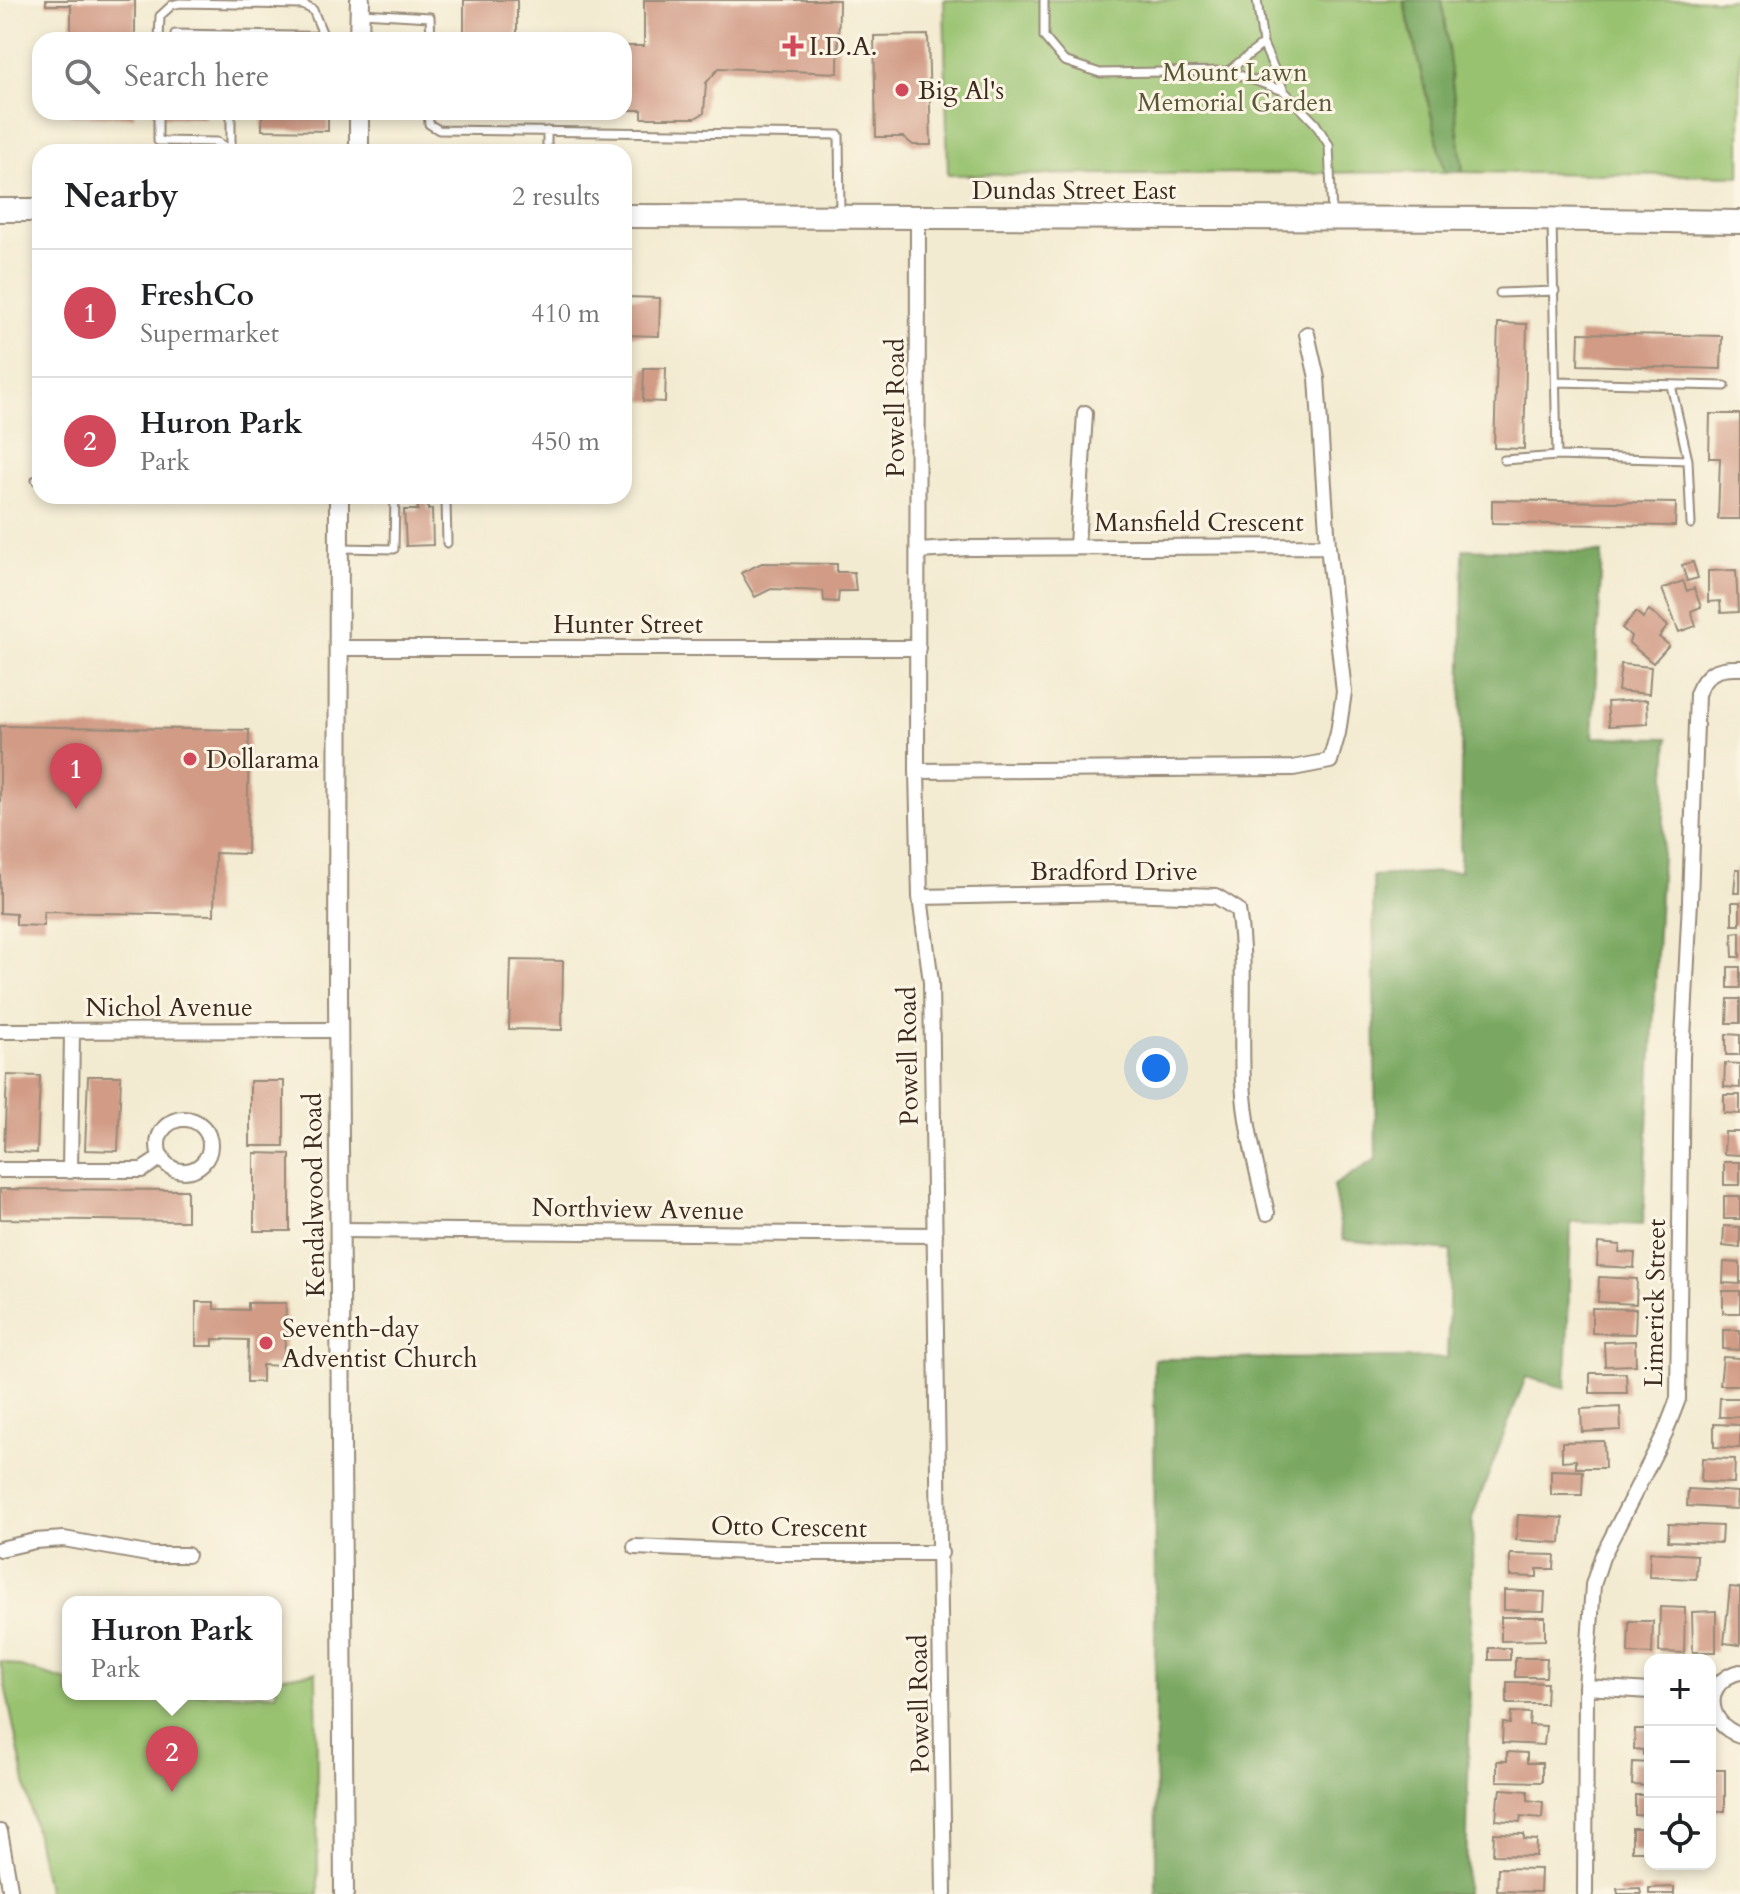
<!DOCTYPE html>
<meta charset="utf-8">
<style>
body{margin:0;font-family:Cardo,serif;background:#f2f2f2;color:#202124}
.controls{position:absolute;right:24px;bottom:24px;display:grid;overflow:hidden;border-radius:16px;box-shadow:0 4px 12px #0003}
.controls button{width:72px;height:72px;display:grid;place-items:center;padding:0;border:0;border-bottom:2px solid #e0e0e0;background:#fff;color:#202124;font:40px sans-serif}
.you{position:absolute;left:1156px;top:1068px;width:28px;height:28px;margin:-20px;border:6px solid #fff;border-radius:50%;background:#1a73e8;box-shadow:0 0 0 12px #1a73e833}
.badge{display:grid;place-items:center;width:52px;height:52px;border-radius:50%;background:#d1495b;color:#fff;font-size:26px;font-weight:700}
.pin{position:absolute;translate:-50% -66px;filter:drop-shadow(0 2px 4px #0008)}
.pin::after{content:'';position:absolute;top:42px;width:28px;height:24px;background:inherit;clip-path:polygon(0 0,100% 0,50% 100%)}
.popup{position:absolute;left:62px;top:1596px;width:220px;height:104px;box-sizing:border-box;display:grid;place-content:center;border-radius:16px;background:#fff;filter:drop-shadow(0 2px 6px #0005);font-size:26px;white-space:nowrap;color:#757577}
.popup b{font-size:30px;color:#202124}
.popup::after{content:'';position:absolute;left:50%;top:100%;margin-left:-16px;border:16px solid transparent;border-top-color:#fff}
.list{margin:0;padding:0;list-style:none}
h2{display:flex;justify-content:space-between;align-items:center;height:104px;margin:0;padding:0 32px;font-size:34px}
h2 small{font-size:26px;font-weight:400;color:#757577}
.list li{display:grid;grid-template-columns:52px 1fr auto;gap:24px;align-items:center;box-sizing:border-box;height:128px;padding:0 32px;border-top:2px solid #e0e0e0}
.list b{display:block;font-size:30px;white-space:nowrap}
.list p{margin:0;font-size:26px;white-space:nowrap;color:#757577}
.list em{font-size:26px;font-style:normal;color:#757577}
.icon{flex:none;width:44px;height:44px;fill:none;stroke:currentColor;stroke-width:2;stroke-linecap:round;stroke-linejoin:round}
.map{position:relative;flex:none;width:1740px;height:1894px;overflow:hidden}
.search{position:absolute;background:#fff;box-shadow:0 4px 12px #0003;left:32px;top:32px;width:600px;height:88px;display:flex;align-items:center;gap:20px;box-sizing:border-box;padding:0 28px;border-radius:24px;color:#757577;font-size:30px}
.panel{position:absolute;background:#fff;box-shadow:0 4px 12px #0003;left:32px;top:144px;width:600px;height:360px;border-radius:24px}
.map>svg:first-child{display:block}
</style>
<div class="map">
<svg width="1740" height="1894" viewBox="0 0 1740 1894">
<rect width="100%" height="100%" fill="#fcf5e5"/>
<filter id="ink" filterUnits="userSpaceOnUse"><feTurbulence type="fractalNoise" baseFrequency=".0125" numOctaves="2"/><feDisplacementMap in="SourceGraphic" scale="16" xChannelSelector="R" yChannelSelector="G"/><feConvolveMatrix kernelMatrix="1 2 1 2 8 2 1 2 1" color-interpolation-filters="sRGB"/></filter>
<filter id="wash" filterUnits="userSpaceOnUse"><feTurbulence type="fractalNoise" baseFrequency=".006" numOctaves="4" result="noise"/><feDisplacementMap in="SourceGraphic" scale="32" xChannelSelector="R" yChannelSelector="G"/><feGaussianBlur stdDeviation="1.8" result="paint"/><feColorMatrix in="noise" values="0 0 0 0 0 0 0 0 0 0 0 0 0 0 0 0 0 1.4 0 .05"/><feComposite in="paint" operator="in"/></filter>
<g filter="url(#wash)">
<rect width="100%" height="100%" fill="#f3ebd1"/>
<!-- green -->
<path fill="#98c26f" stroke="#6a7646" stroke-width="2" d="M944,0H1403L1445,172L948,175Z
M1442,0H1740V176L1463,172Z
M0,1661L68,1681V1694H276V1678L316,1672L318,1894H48Z"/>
<!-- forest -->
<path fill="#7aa862" stroke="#5a6940" stroke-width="2" d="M1404,0H1442L1463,172H1445Z
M1463,549L1602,553L1593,737L1668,738L1643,1225L1571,1222L1566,1388L1526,1377L1473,1515L1466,1894H1156L1154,1359L1447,1358L1451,1251L1343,1240L1333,1186L1376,1159L1373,876L1460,871Z"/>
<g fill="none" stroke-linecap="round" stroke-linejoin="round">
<!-- stream -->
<path stroke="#70b0e4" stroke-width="5" d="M1739,0L1740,14"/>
</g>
<g id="blocks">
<!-- building -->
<path fill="#d19b86" d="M46,0H135V40H71V5H46Z
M464,0H517V40H464Z
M644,0H839L838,73L719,68L706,83L704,113L695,118H642V110H624V46H644Z
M928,35L931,145H913L903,137H876L874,36Z
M70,112H134V117L70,116Z
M163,112H205V118L163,117Z
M262,112H328V131L262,130Z
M625,297L660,298L659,336L624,335Z
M1498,323L1527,324L1524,449L1494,448Z
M1579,333L1722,336L1721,369L1578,365Z
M644,368H666L665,402L643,401Z
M1710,414H1740V519H1718L1720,458H1709Z
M417,496H427L428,510L432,509L433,545L406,546L404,510H418Z
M1492,500L1676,503L1675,526L1492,523Z
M1693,562L1698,578L1687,581L1682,565Z
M762,563L837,564V572H854L856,591H839L838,602L824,601L823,591L771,589L755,597L741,573Z
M1736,570L1738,612L1721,613L1720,601L1708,602V571Z
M1683,581L1687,591L1694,588L1701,607L1691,611L1696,626L1679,632L1662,589Z
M1649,610L1668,626L1659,637L1669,645L1653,663L1629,643L1631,636L1622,628L1636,612L1643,618Z
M1621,664L1651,667L1649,694L1618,691Z
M1647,700L1648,724L1609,726L1607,702Z
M0,726L249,730L247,854L215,853L214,915L44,912V926L16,925V914L0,913Z
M1736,869H1740V893H1734Z
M1732,902H1740V925H1732Z
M1740,932V957H1733L1732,933Z
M511,960L563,961L562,1030L509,1029Z
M1728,967H1740V988H1728Z
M1728,999H1740V1023H1727Z
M1726,1034L1740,1035V1055H1726Z
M1725,1063L1740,1064V1088L1724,1087Z
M7,1075L40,1076L37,1153L4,1151Z
M88,1076H121L118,1151L85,1150Z
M250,1081H284V1146H250Z
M1724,1095H1740V1114L1724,1113Z
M1725,1132H1740V1155L1724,1154Z
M254,1153L290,1154V1231H254Z
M1724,1162H1740V1185H1724Z
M0,1189L187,1190V1221L0,1219Z
M1724,1196H1740V1219H1724Z
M1724,1226L1740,1227V1248L1723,1246Z
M1598,1243L1620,1245L1619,1252L1635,1253L1634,1268L1597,1266Z
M1724,1262L1740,1263V1284L1723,1283Z
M1599,1277L1637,1279L1636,1304L1598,1302Z
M1723,1291H1740V1313H1723Z
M196,1302H214V1309L248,1310V1303H286L284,1366L262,1365V1382H247L248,1340L213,1339V1346H196Z
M1592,1308L1636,1309L1635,1334L1592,1333Z
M1723,1330H1740V1350L1723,1349Z
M1635,1341L1636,1365L1605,1366L1604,1342Z
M1723,1357L1740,1358L1739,1385H1720Z
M1590,1373H1626L1627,1393H1590Z
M1720,1398H1740V1417H1719Z
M1620,1407L1621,1430L1582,1432L1581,1409Z
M1714,1424L1740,1425V1448L1714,1447Z
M1604,1441L1605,1468H1576V1460L1562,1461V1442Z
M1702,1458L1735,1459L1734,1483L1701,1482Z
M1551,1470L1583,1471L1582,1495H1551Z
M1688,1489L1738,1492L1737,1509L1687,1506Z
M1518,1515L1563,1518L1561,1543L1516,1540Z
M1669,1524L1722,1526L1721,1543L1668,1541Z
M1650,1552L1697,1555L1696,1579L1649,1577Z
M1510,1554L1555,1555L1554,1569H1537V1577L1510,1576Z
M1730,1587L1740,1588V1645L1724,1643Z
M1504,1590L1545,1592L1544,1611L1504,1610Z
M1660,1607L1685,1608L1684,1653L1659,1652Z
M1716,1611V1652H1693L1692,1612Z
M1501,1617H1545V1640L1501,1641Z
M1629,1621H1653L1652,1654L1628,1653Z
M1489,1648H1510V1660H1489Z
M1515,1658H1547L1546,1677H1515Z
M1507,1682L1547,1683L1546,1704H1507Z
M1511,1712L1530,1713L1529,1725L1546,1726L1544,1745L1502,1743L1503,1723L1510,1724Z
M1635,1729H1650V1756L1643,1755V1750L1634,1749Z
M1507,1752L1527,1753V1763H1542V1782L1497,1781V1761H1507Z
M1633,1762L1650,1763V1786L1632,1785Z
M1710,1770H1725V1811H1710Z
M1501,1789L1528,1791V1800L1543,1802L1542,1818L1521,1816L1520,1822L1496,1820L1498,1796H1500Z
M1635,1795H1650V1816L1635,1815Z
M1632,1828H1650V1851H1632Z
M1494,1833L1524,1834V1839L1537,1840L1536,1856L1493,1855Z
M1498,1868L1541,1869L1540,1892L1497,1891Z
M1674,1887V1894H1649V1888Z
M1640,1888L1641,1894H1618L1617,1889Z"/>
</g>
</g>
<g filter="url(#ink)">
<use href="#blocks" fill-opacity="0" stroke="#978a78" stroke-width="2"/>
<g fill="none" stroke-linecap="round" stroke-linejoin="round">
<!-- service casing -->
<g stroke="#978a78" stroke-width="11">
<path id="service" d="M1044,0V37L1064,61L1100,73L1228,71L1263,44
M1257,0L1263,44L1284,91L1315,123L1329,145L1332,217
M362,13L430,17L431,40
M175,34L231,35
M159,40L160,16L172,5L180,3L303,5L313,10L324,37
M231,40V35L360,37
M1228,71L1284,91
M158,112V141L217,142L235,152
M428,112L429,124L439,130L839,135L840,213
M231,152V112
M547,152V131
M1552,221L1557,456
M1500,293L1555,291
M1556,382L1725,386
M1671,385L1688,460L1691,524
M1504,460L1557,456L1688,460
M36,480H40
M447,543L446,501L453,496
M341,548L394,549L395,496"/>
</g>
<!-- minor casing -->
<g stroke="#978a78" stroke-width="18">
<path id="minor" d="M918,218L917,771L920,897L931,982L944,1894
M1077,546L1085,413
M918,551L969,548L1328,546
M339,648H918
M917,771L1293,768L1330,761L1338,733L1344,692L1328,546L1317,378L1307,334
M920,897L1121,893L1216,896L1238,910C1247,966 1240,1024 1243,1081C1245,1126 1257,1169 1267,1213
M0,1031L338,1030
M158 1145a26 26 0 1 1 52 0a26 26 0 1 1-52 0Z
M0,1170H142L162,1157
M70,1171L72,1032
M341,1230L935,1235
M635,1547L773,1553H941
M0,1549L35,1541L64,1539L153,1555H187
M1740,1672C1702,1681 1705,1724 1740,1735
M1586,1687L1650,1691
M0,1832L11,1894
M1585,1894L1586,1687L1593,1585L1602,1557L1665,1433L1678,1399L1682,1058L1690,901L1697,694C1706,672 1717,667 1740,668"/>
</g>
<!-- tertiary casing -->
<g stroke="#978a78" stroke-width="22">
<path id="tertiary" d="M359,40L360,0
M359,152V112
M339,496L338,991L344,1894"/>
</g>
<!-- primary casing -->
<g stroke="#978a78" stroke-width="26">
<path id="primary" d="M0,210H40
M624,216L1523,219L1740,222"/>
</g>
<!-- service -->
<use href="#service" stroke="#fff" stroke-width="7"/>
<!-- minor -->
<use href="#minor" stroke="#fff" stroke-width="14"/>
<!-- tertiary -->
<use href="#tertiary" stroke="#fff" stroke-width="18"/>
<!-- primary -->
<use href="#primary" stroke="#fff" stroke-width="22"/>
</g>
</g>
<!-- markers -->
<g fill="#d1495b" stroke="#fcf5e5" stroke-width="3">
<path d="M789 34h8v8h8v8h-8v8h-8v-8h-8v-8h8z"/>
<circle cx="902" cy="90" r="8"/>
<circle cx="190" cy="759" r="8"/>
<circle cx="266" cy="1343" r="8"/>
</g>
<g text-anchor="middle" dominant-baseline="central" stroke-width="6" stroke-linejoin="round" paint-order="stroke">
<!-- poi labels -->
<g font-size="26" fill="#3b2a1e" stroke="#fcf5e5" text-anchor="start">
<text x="809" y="46">I.D.A.</text>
<text x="918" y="90">Big Al's</text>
<text x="206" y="759">Dollarama</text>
<text x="282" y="1328">Seventh-day<tspan x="282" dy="30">Adventist Church</tspan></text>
</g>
<!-- park labels -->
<g font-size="26" fill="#575836" stroke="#fcf5e5">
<text x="1235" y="72">Mount Lawn<tspan x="1235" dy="30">Memorial Garden</tspan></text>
</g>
<!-- street labels -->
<g font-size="26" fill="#3b2a1e" stroke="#fcf5e5">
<text x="1074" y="190">Dundas Street East</text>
<text transform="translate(895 408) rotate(-90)">Powell Road</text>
<text x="1199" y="522">Mansfield Crescent</text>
<text x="628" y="624">Hunter Street</text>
<text x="1114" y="871">Bradford Drive</text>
<text x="169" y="1007">Nichol Avenue</text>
<text transform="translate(908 1056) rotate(-91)">Powell Road</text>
<text transform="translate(314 1195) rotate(-91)">Kendalwood Road</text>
<text transform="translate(638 1209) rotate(1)">Northview Avenue</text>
<text transform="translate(1655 1303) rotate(-89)">Limerick Street</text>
<text transform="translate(789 1527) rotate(1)">Otto Crescent</text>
<text transform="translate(919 1704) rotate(-91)">Powell Road</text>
</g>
</g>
</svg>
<div class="controls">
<button>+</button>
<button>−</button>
<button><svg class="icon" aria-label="locate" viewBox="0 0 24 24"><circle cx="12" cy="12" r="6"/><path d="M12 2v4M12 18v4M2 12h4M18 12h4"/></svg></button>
</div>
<div class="you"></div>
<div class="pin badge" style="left:76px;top:809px">1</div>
<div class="pin badge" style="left:172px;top:1792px">2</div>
<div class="popup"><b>Huron Park</b>Park</div>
<div class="search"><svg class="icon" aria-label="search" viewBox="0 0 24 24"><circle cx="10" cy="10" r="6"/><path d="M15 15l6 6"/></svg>Search here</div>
<section class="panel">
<h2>Nearby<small>2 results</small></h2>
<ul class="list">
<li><span class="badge">1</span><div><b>FreshCo</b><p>Supermarket</p></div><em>410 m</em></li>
<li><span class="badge">2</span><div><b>Huron Park</b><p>Park</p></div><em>450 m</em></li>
</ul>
</section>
</div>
